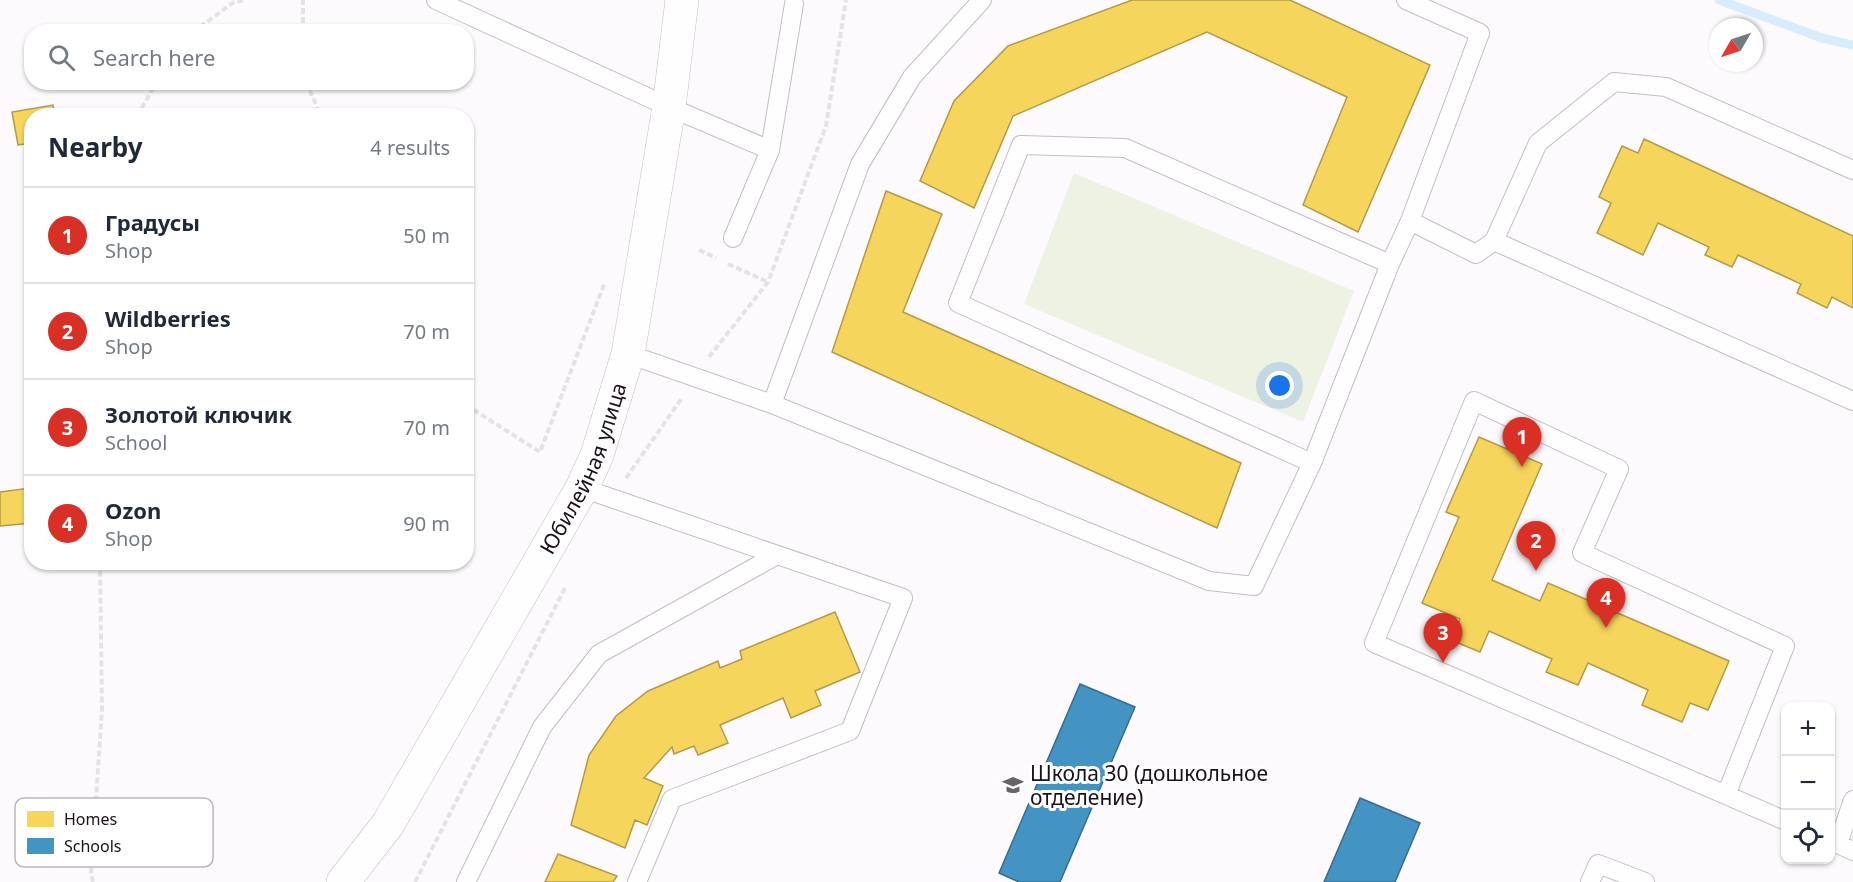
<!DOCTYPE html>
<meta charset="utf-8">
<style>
body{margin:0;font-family:"Noto Sans",sans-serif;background:#f2f2f3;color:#1f2937}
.controls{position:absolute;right:18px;bottom:18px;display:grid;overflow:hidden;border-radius:12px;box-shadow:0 2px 4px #0004}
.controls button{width:54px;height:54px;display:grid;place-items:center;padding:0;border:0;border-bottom:2px solid #e0e1e3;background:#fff;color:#1f2937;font:30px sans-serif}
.compass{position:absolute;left:1709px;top:18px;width:54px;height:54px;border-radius:50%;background:#fff;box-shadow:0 2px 4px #0004;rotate:231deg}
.you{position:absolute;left:1280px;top:386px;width:21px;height:21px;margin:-15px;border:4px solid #fff;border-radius:50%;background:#1a73e8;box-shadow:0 0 0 9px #1a73e833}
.badge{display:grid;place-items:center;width:39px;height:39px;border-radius:50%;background:#d93025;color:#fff;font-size:20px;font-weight:700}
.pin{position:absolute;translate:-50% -50px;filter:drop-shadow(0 2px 3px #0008)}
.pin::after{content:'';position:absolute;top:32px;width:21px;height:18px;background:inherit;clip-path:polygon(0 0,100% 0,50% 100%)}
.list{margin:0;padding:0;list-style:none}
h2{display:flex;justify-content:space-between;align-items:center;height:78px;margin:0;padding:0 24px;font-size:26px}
h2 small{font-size:20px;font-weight:400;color:#747a83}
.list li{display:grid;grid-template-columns:39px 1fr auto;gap:18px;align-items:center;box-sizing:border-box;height:96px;padding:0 24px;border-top:2px solid #e0e1e3}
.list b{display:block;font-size:22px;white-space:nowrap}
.list p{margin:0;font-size:20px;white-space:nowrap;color:#747a83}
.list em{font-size:20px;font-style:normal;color:#747a83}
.icon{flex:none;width:33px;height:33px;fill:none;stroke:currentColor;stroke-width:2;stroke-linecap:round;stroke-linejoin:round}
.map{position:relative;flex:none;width:1853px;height:882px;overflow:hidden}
.search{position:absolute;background:#fff;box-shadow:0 2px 4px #0004;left:24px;top:24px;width:450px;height:66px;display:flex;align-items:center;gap:15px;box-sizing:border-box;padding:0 21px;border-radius:24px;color:#747a83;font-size:22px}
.panel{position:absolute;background:#fff;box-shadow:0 2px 4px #0004;left:24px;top:108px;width:450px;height:462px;border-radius:24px}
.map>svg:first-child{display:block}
</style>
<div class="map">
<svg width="1853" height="882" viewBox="0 0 1853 882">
<rect width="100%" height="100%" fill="#fdfafd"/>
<!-- green -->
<path fill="#eef2e3" d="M1074,173L1354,291L1303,422L1024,304Z"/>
<!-- homes -->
<path fill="#f6d55c" stroke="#b49a48" stroke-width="1.5" d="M1132,0H1290L1430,65L1358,232L1303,205L1347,97L1207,32L1013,116L974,208L920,181L954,101L1008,46Z
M53,105L55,116H32V143L18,145L12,112Z
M1644,139L1853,236V308L1832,297L1827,308L1797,293L1801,284L1738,255L1732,267L1705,255L1709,247L1658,223L1643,255L1597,233L1611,203L1599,197L1622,146L1638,153Z
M886,191L942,214L903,312L1241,463L1217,528L832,352Z
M1479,437L1542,464L1492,580L1540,601L1548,583L1729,661L1708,710L1690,703L1682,722L1642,705L1648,690L1588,663L1578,685L1546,672L1552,659L1489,631L1480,652L1451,640L1460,619L1422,603L1459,517L1446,512Z
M30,488L32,523L0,526V492Z
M835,612L860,672L815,691L821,705L791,718L783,698L720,725L728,743L698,755L694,746L674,754L672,747L644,778L663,786L647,825L635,820L625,848L571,825L589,755L616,716L648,691L718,661L720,668L742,659L740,651Z
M558,854L601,870L617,876L613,882H545Z"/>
<!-- schools -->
<path fill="#4393c3" stroke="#376c90" stroke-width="1.5" d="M1080,684L1135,707L1060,882H1019L999,873Z
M1360,798L1420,823L1395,882H1324Z"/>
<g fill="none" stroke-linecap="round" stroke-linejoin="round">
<!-- stream -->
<path stroke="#d7ecfd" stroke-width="9" d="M1719,0L1822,38L1853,45"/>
<!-- lane casing -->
<g stroke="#c3bdc3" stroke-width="20">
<path id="lane" d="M436,0L669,107L770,150L733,238
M1406,0L1480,33L1410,221L1476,254L1494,241L1538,143L1614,82L1666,87L1853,170
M770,150L794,4
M1494,241L1853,401
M628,354L772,404L860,164L912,77L982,0
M772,404L1209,581L1254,586L1312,463L958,303L1021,145L1125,148L1390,264L1410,221
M1312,463L1390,264
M582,488L903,598L850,731L672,799L637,882
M1726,795L1785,646L1582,553L1619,469L1474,401L1374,643L1786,821
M1853,800L1838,844L1853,851
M466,882L542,727L599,654L777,555
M1590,882L1598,864L1645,882"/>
</g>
<!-- street casing -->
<g stroke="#c3bdc3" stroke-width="34">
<g id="street">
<path id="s1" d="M343,882L388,824L582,488L597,455L628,354L669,107L682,0"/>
</g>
</g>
<!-- path -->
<path stroke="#e4e3e4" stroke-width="4" stroke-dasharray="6 3" stroke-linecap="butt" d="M193,32L234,2L245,0
M303,32V0
M306,82L321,116
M137,116L157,82
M699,250L716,258
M728,264L768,282
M709,357L768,282L826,126L846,0
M466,405L540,452L605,282
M626,478L682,398
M93,882L91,873L102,710L100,562
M415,882L566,586"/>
<!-- lane -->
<use href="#lane" stroke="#fffeff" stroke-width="18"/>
<!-- street -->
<use href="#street" stroke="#fffeff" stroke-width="33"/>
</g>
<!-- icons -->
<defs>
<g id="school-bare" transform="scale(1.62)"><path d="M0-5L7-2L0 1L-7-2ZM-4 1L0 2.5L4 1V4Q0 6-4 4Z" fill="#696269" stroke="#fff" stroke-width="2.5" paint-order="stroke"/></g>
</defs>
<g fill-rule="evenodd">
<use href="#school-bare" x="1013" y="785"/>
</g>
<g text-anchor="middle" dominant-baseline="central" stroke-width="6" stroke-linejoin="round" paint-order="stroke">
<!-- street labels -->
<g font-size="21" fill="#1a1019" stroke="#fff">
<text stroke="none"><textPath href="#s1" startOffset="480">Юбилейная улица</textPath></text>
</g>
<!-- poi labels -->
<g font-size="21" fill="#1a1019" stroke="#fff" text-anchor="start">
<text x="1030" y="773">Школа 30 (дошкольное<tspan x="1030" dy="24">отделение)</tspan></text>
</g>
</g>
<!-- legend -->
<rect x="15" y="798" width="198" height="69" rx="9" fill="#fff" stroke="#bab7ba" stroke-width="1.5"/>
<rect x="27" y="811" width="27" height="16" fill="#f6d55c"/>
<rect x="27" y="838" width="27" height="16" fill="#4393c3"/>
<g font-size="16" fill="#1a1019">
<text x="64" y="825">Homes</text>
<text x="64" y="852">Schools</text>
</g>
</svg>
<div class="controls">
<button>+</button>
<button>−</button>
<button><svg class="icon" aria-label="locate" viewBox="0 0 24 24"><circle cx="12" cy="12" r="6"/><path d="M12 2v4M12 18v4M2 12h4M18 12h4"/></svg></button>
</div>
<svg class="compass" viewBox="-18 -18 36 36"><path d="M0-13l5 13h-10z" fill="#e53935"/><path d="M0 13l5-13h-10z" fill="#747a83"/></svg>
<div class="you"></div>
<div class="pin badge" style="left:1522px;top:467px">1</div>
<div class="pin badge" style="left:1536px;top:571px">2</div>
<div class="pin badge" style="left:1443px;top:663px">3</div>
<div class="pin badge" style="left:1606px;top:628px">4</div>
<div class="search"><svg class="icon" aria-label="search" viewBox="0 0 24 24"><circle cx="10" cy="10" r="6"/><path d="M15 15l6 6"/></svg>Search here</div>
<section class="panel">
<h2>Nearby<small>4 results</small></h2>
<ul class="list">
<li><span class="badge">1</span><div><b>Градусы</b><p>Shop</p></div><em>50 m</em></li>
<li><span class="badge">2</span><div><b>Wildberries</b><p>Shop</p></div><em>70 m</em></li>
<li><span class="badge">3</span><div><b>Золотой ключик</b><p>School</p></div><em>70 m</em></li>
<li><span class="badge">4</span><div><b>Ozon</b><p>Shop</p></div><em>90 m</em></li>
</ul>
</section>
</div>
